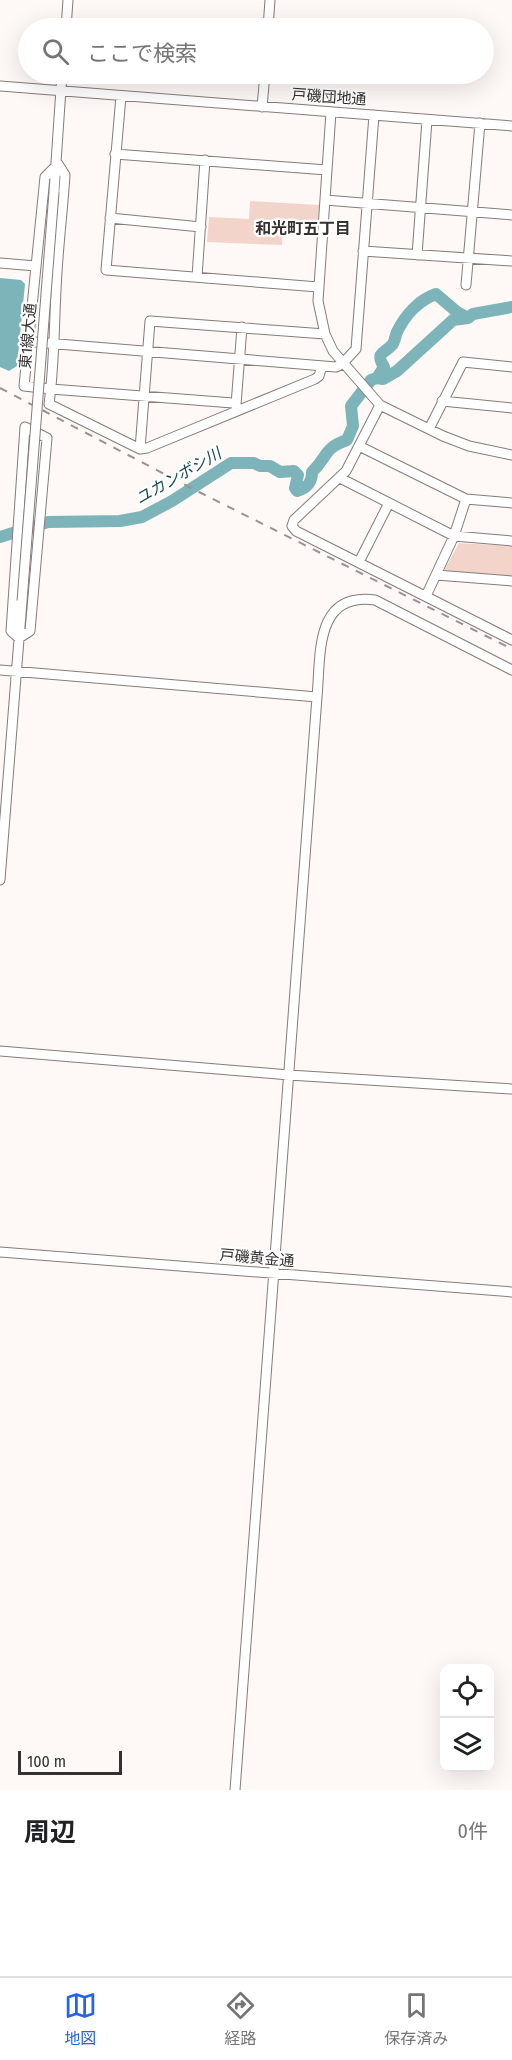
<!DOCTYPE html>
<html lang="ja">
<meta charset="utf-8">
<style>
body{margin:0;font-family:"Fira Sans Condensed","Noto Sans JP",sans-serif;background:#f2f2f2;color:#202124}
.controls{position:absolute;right:18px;bottom:18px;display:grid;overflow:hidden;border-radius:12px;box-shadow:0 6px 24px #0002}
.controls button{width:54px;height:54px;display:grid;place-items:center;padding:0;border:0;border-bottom:2px solid #e0e0e0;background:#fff;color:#202124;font:30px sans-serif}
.scale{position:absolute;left:18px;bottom:15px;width:104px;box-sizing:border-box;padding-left:6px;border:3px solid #353130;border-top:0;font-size:16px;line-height:21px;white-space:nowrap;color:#353130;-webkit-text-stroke:4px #fff;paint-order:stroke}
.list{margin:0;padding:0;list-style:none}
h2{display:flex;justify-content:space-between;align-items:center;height:78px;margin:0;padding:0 24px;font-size:26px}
h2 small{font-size:20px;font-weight:400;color:#757577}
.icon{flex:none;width:33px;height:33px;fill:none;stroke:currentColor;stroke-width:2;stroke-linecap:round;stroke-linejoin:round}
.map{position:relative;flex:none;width:512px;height:1790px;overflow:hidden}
.search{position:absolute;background:#fff;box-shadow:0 6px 24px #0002;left:18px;right:18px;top:18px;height:66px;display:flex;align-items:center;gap:15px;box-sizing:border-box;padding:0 21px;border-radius:33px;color:#757577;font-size:22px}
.sheet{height:186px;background:#fff}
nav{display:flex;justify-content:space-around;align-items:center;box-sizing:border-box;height:84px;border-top:2px solid #e0e0e0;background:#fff;font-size:16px;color:#757577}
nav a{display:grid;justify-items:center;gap:3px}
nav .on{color:#2563eb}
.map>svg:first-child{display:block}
</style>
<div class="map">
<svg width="512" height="1790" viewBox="0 0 512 1790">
<rect width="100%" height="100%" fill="#fef8f6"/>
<!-- green -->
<path fill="#f3d4cb" d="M250,201L319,205L318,227L283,225L282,245L207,242L209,217L249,219Z
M459,543L512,546V577L446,573L445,569Z"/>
<!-- water -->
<path fill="#7cb4ba" d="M0,278L21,280L25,284L17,366L9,371L0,367Z"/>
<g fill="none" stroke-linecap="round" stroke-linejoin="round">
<!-- river -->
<path stroke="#7cb4ba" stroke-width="12" d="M377,378L383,379L397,371L453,320L468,318
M0,537L48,522L120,521L142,517L172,501L231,463H254L260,466H270L280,472L294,471L298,475L295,488L297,491C307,488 312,483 312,472C329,456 322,449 347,440L353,426L351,406L371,380L377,378L384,367C375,352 384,354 392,345C395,342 395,336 397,332C405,315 419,300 436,294L457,312L468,318L473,314L512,307"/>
<!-- minor casing -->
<g stroke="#867c79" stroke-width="11">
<path id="minor" d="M66,28L68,0
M268,28L270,0
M0,86L512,126
M121,96L106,270L318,287
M262,107L265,74
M331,112L318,301L325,334L333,351L380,405L443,436L469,446L512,455
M115,154L327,170
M54,192L62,74
M325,200L512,215
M110,218L201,227
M363,251L512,261
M417,255L427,120
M0,263L36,266
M197,277L205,160
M466,285L480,123
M34,342L336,367L342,364L356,349L374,115
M442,401L512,408
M236,405L242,327
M380,405L346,471L294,520L292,526L296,531L512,640
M238,410L236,405L233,403L51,389L24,386L45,177L58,164L65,175C63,207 59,239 57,272C54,316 55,360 49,404L140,449L147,448L315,379L319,376L322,366
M25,427L47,438L30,631L19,638L11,631Z
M429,429L463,362L512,367
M359,446L466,499L512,503
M140,449L150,321L325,334
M340,478L454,536L512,541
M359,562L389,503
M436,575L512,581
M426,596L454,536L466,499
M0,670L317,697L235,1790
M317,697C321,655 314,592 375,600L512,670
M0,880L22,601
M0,1051L289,1075L512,1089
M0,1252L512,1292"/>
</g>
<!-- minor -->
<use href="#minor" stroke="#fff" stroke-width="9"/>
<!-- rail -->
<path stroke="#989392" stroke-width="2" stroke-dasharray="8 8" stroke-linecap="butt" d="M0,388L195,490L512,649"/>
<!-- minor-bridge casing -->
<g stroke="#867c79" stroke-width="11" stroke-linecap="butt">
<path id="minor-bridge" d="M22,601L54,192"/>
</g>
<!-- minor-bridge -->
<use href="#minor-bridge" stroke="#fff" stroke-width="9"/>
</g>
<g text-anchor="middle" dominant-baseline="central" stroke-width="4.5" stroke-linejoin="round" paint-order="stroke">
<!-- street labels -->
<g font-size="15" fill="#353130" stroke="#fff">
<text transform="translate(329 97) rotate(4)">戸磯団地通</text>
<text transform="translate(28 336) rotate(-85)">東1線大通</text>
<text transform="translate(257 1258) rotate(5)">戸磯黄金通</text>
</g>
<!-- neighbourhood labels -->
<g font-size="16" font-weight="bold" fill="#353130" stroke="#fff">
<text x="303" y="228">和光町五丁目</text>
</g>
<!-- water labels -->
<g font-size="16" font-style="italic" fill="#13474c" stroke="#fff">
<text transform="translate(178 476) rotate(-30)">ユカンボシ川</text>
</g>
</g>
</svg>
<div class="controls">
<button><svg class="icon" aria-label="locate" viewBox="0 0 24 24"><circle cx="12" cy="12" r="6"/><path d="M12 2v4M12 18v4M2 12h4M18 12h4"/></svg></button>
<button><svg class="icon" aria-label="layers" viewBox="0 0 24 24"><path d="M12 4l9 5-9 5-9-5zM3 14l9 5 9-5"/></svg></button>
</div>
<div class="scale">100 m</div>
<div class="search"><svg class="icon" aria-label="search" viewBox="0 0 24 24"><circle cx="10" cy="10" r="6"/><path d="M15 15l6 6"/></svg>ここで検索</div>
</div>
<section class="sheet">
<h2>周辺<small>0件</small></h2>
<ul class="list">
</ul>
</section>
<nav>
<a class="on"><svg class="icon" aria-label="map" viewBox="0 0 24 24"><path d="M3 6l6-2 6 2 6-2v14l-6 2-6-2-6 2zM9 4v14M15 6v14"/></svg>地図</a>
<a><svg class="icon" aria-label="directions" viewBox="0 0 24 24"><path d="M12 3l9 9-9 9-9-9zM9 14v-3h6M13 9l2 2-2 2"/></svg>経路</a>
<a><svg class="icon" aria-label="saved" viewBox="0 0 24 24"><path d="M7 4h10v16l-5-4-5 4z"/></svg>保存済み</a>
</nav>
